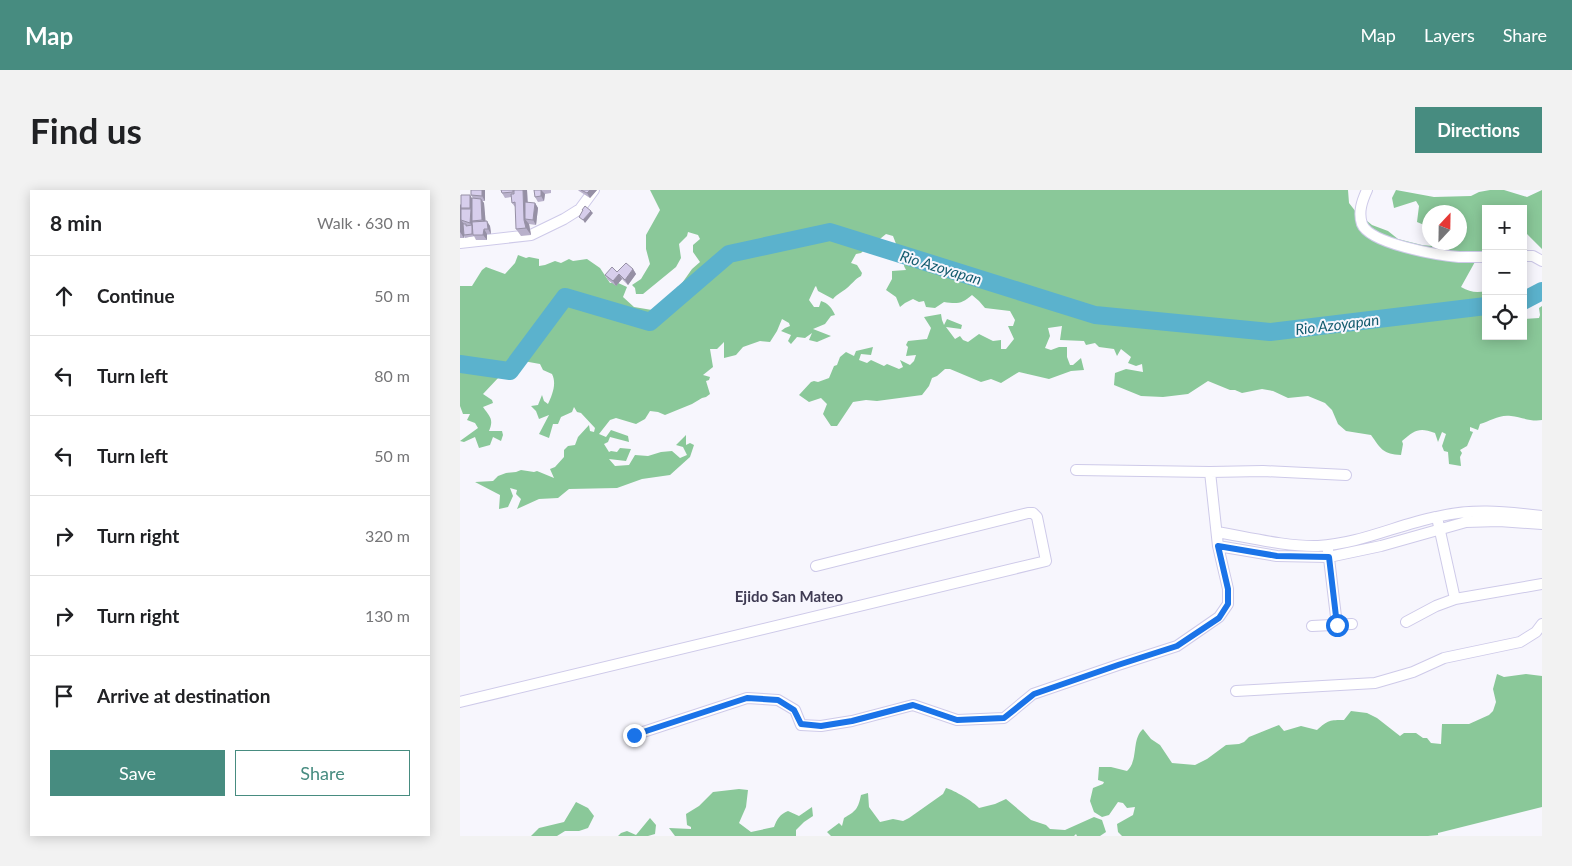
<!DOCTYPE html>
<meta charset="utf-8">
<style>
body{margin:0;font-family:Lato,sans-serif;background:#f2f2f2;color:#202124}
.controls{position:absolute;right:15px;top:15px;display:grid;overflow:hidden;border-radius:0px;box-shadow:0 2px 12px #0003}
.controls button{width:45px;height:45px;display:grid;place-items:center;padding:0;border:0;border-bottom:1px solid #e0e0e0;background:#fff;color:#202124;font:25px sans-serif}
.compass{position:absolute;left:962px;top:15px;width:45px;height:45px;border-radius:50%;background:#fff;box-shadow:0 2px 12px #0003;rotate:22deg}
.stop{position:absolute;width:15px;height:15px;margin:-11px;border:4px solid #1a73e8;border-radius:50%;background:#fff}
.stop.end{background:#1a73e8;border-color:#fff;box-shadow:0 1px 5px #0008}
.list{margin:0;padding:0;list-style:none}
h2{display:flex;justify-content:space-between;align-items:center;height:65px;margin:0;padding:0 20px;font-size:21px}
h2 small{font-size:16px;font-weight:400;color:#757577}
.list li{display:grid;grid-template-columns:32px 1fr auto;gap:15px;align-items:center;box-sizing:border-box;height:80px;padding:0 20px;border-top:1px solid #e0e0e0}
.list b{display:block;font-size:19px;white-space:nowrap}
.list em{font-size:16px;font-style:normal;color:#757577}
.actions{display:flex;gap:10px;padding:15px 20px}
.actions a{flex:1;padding:11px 0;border:1px solid #478c80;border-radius:0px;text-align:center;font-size:18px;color:#478c80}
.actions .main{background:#478c80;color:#fff}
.icon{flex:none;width:28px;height:28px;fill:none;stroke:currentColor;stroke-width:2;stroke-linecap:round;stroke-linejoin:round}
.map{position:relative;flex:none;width:1082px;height:646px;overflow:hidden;border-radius:0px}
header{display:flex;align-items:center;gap:30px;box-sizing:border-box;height:70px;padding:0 25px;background:#478c80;color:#fff}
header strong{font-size:24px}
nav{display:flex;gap:28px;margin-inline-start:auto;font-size:18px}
.intro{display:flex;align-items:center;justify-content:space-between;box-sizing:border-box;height:120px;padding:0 30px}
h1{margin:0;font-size:35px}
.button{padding:12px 22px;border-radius:0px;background:#478c80;color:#fff;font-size:18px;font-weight:700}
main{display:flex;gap:30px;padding:0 30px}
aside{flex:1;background:#fff;border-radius:0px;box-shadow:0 2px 12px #0003}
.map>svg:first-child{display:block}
</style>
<header>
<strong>Map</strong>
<nav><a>Map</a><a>Layers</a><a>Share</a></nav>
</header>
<div class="intro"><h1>Find us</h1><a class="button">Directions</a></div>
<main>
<aside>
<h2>8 min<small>Walk · 630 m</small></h2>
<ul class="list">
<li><svg class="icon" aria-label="ahead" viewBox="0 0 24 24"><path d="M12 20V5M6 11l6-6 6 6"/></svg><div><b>Continue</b></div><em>50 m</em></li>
<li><svg class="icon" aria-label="left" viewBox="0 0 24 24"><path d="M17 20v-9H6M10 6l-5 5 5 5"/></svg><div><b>Turn left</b></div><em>80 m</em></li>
<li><svg class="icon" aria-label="left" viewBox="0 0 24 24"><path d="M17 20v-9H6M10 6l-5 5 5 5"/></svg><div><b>Turn left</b></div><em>50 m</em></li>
<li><svg class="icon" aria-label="right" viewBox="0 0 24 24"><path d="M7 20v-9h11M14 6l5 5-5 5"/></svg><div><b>Turn right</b></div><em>320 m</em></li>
<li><svg class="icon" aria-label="right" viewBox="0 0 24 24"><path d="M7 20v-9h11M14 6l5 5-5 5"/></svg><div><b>Turn right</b></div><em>130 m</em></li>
<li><svg class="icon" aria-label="arrive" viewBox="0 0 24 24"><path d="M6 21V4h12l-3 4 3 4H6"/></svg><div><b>Arrive at destination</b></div></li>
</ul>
<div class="actions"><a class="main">Save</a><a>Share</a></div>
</aside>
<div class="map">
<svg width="1082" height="646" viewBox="0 0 1082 646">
<rect width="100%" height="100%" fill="#f7f6fd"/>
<!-- forest -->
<path fill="#8ac899" d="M190,0H888L889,13L896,22L912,35L928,41L938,49L962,55L972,56L974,61L988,60L997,53L999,52V22H969V37L957,32L959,16L956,11L934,18L932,8L936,0L974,7L1011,6L1019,2L1030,0H1044L1067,7L1082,0V59L1067,44L1063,48V19H1026V71L1016,70L1001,97C1010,102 1016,103 1026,101V146H1063V129L1079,128L1080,125L1079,118L1082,116V230C1071,232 1061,227 1051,226C1040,224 1030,231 1020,234L1018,240L1010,237V241L1013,242L1007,256L1000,260L1002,263L1000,267L1001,276L989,274L988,262L984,261L982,256L986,244L982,242L978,252L975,243C959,237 955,240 942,251L943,254L941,265C923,264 921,259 911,245L886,241L878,234L872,220L865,213L848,206L828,208L813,201L802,199L782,203L775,200H770L748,191L728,204L703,207L681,206L654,195L655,183L666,179L683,182L682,174L676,176L668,173L671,167L661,159L657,166L654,159L639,157L635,153L626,155L624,151L600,150L602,136L588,138L590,146L585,158L591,160L599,157H607V167L610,175H613L621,168L624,180L611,181L589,189L559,182L541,193L531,189L521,192L490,179H485L477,186L472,188L469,196L462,205L417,211L406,210L393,212L377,236H371L363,224L367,214L361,208L349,212L339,205L351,192L354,191L358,192L369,188L374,176L377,175L380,167L386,162L394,166L396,161L413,157L411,165L401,164L399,170L407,173L411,170L424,176L427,174L439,179L443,177L440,170L450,175L454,171L456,165L446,166L448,157L446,155L448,151L467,149L471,138L464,127L481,124L482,130L484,135L487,129L502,135L501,139L486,137L495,149L500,146L503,150L508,152L519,144L533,151L541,150V159H546L554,149L548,136H553L555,130L550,121L525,118L519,111L512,105C502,114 497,114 484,112L475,118L466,117L464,111L459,112L453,109L445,113L440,117L436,107L426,100L432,89V81L446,80L444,76L445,65L438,59L433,46L426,44L415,53L416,62L411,64L404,60L401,63L396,64L391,73L397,75L402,83L401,86C395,89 392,94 387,98C382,102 377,104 373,109L358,101L356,96L355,97L349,110L354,117H359L361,111C368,113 372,118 375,125L371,126L365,134L353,139L371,146L357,152L349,150L352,143L345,148L337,147L331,154L328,151L331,145L321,141L325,138L330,136L329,133L322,129L317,141L310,152L300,151L283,157L276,165L264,168V152L257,159H250L253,177L243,185L250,187L249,190L246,191L250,204L246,207L242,208L232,214L205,225L198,222L190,221L185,229L176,234L156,228L150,230L139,244L146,247L151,240L168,246L169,252L150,247L148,252L144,254L149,262L151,261L157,262L160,258L171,259L166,271L149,269L155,276L169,275L175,265L188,266L201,262L212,261L220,268L227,265L223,257L216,255L226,245V255L230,253L234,255L230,267L210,285L182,289L157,298L109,299L98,308L79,309L57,319L61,309L56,304L57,300L50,298L53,306L48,317L39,319L40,305L15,292L33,291L38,286L46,283L56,282L61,280L74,282L77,281L94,288L90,279L95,277L104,267V260L108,256L115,255L118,247L129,235L130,241L134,242L135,238L121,223L117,222L114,217L112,222L101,227L98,234H93L89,248L79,244L89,225L79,229L76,221L71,216L78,215L82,205L84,211L88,214C92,205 97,194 92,184L83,180L80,174L52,169V178L37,180L39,187L23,204L32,210L33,213L23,217C30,227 34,229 29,241H42L43,245L41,251L33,247L30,255L19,258L15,247L4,252L0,251L18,238L15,233L7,230L10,224H3L0,216V96H12L22,80L26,77L45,84L55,73L58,65L66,68L69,67L79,69V76L85,75L95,71L101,73L109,69L113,71L127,69L140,78L150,93L156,92L167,97L163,107L174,117L198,121L203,114L204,125L214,112L209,106L216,101L217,97L220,96L232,79L240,72L233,62V55L240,49L238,45L228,42L227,46L219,54L221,68L216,77L183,104H176L175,98L172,95L181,89L190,74L186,59V45L200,20Z
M1037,484L1044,487L1066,484L1082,486V617L978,643V645L968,646H662L658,642L657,634L673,625L675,617L667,618L663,613L658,612L649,625L642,627L634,622L630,611L633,598L643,594L644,592L638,590L639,577H651L667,581C679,570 671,550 683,539L691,549L700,555L712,573L735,575L747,569L766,555L779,554L784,552L789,547L819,535L824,541L841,536L857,540C868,530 870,530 884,530L891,521L907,523L917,528L940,546L944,543H956L963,548H967L971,553L981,554L982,534H1009L1029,525L1033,521L1036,512L1033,499Z
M486,598C494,600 514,612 519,618L535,614L546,609L571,630L586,635L590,639L605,640L634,627L642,630L646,642L640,646H617L616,644L614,646H371L367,642L379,633L382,636L384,628C396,621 398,619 401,605L408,603L409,617L420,632L433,629L443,631L449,628L483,604Z
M279,599L288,600L286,617L279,633L291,642L314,637C317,629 320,624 328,621L339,626L352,617L353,626L344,632L336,640V646H215L209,638L231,639V637L227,635L226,624L239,616L253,602Z
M116,612L128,618L134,626L128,638L119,641H105L97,646H71L79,638L104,632Z
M190,628L196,635L195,644L188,646H158L161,643L167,641L176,645Z"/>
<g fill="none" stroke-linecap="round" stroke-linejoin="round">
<!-- river -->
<path stroke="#5bb2cd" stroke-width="18" d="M1063,111L1082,101
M0,174L50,181L105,107L190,132L269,64L370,42L635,125L810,142L1026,116"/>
<!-- street casing -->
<g stroke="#cecae9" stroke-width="12">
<path id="street" d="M907,0C902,11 898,22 902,34C910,54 978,65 999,67C1007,67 1017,67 1026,67
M0,53L71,45L104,29L120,19L134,0
M1063,66H1073L1082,71
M616,280L750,282L803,281L886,285
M978,332L995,409
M757,342C787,347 827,357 858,356C899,354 937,335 976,327C1014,318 1045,322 1082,326
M758,356L817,366L869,367L921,356L1006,332L1039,331L1082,334
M868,360L877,435
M946,432L976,416L995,409L1082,394
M852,436L892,434
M776,501L915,493L953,482L984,468L1060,452L1076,442L1082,434
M0,512L586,371L577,327L573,323H568L356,376
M174,545L287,508L318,510L335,520L341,535L361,536L392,531L453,515L497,530L544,528L573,504L658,475L717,456L759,427L768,414V399L758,356L750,282"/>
</g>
<!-- street -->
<use href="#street" stroke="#fff" stroke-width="10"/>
</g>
<!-- wall -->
<path fill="#b9b1cb" d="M25,0V11H22L24,13L25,31L30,36L31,44H27V50H16L14,46L5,48L4,46V48H0V14L1,16L10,5L12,9L13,8L11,5Z
M41,0H67L68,13H75L78,18L76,35L69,34L71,45L61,46L56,39V18L52,13L51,7L45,8L42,3Z
M74,0H91V3L85,4L84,11L78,12L75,7Z
M118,0H137L130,8L119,1Z
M173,79L176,84L168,95L162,89L156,96L148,90L145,85Z"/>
<!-- shaded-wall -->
<path fill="#9690a5" d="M22,0H25V11L22,6Z
M63,0H67L68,29H65L69,34L71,45L66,38L64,30Z
M81,0L85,4L84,11L81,6Z
M130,0H137L130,8L127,3Z
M10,5L13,10V22L10,18Z
M21,9L24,13L26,35L22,30Z
M75,13L78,18L76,35L73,30Z
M0,14L3,18H1L3,20L1,30L4,34V48L0,42Z
M11,19L14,24L12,31L14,33L13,38L10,33Z
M131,21L133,23L125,33L123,30Z
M27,31L30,36L31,44L28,39Z
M24,39L27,44V50L23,45Z
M173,79L176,84L168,95L165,90Z
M159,84L162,89L156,96L153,91Z"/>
<!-- building -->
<path fill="#d7ceec" stroke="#9690a5" d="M11,0H22V6L11,5Z
M41,0H53V2L42,3Z
M54,0H63L64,30L66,38L56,39L55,12L52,13L51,4H54Z
M74,0H81V6L75,7Z
M121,0H130L127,3Z
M1,5H10V18H1Z
M12,8L21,9L22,30L12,31Z
M65,12L75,13L73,30L65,29Z
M125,16L131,21L123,30L119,27L123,20H122Z
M1,19H11L10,33L1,30Z
M27,31L28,39H24L23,45H13L12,32Z
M3,34H6V36L12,35V44L4,45Z
M166,73L173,79L165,90L159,84L153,91L145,85L152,77L157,82Z"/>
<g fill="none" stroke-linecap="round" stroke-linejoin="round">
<!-- route -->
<path stroke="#1a73e8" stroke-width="6" d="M174,545L287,508L318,510L334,520L341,534L361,536L392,531L453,515L497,530L544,528L574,504L658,475L717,456L759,428L768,414V399L758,356L817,366L869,367L877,435"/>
</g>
<g text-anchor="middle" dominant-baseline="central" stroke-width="4" stroke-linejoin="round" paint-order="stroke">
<!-- water labels -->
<g font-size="15" font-style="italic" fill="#135b6e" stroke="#f7f6fd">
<text transform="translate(481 77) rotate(17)">Rio Azoyapan</text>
<text transform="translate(877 134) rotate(-7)">Rio Azoyapan</text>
</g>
<!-- neighbourhood labels -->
<g font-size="15" font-weight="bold" fill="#3f3b53" stroke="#f7f6fd">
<text x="329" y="406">Ejido San Mateo</text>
</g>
</g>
</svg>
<div class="controls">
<button>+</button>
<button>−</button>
<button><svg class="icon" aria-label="locate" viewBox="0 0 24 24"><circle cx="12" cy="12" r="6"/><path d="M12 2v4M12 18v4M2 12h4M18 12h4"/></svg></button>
</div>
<svg class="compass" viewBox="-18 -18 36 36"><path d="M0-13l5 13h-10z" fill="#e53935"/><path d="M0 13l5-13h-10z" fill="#757577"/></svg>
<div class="stop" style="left:877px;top:435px"></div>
<div class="stop end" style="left:174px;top:545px"></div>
</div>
</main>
